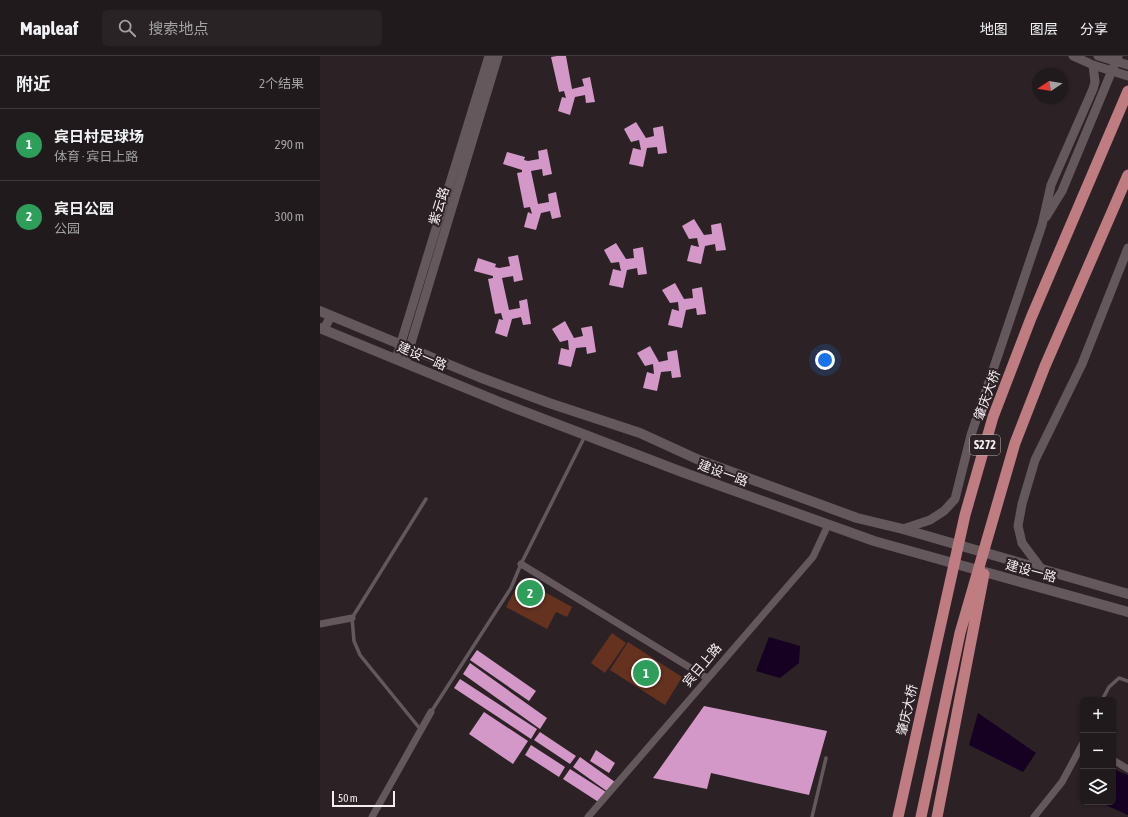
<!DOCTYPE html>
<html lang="zh">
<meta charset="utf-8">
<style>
body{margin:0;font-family:"Asap Condensed","Noto Sans SC",sans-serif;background:#292325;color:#f1f3f6}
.controls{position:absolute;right:12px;bottom:12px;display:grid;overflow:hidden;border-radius:6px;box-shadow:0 1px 3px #0004}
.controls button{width:36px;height:36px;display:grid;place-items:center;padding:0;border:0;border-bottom:1px solid #3e383b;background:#211a1c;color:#f1f3f6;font:20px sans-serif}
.compass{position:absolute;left:712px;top:12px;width:36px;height:36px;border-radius:50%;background:#211a1c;box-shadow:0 1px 3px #0004;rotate:258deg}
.scale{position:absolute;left:12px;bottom:10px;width:63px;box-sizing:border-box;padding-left:4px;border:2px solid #f5eef1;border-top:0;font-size:11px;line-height:14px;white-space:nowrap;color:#f5eef1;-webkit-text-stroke:3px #2c2225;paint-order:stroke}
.you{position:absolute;left:505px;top:304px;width:14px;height:14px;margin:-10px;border:3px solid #fff;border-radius:50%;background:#1a73e8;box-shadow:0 0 0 6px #1a73e833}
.badge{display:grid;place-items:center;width:26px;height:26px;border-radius:50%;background:#ea580c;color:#fff;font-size:13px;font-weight:700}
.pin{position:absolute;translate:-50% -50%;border:2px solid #fff;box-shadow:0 1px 4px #0006}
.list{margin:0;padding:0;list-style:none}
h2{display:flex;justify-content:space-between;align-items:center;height:52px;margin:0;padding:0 16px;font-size:17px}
h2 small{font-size:13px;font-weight:400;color:#a2a1a3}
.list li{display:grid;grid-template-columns:26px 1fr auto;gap:12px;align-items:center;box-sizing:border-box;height:72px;padding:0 16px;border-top:1px solid #3e383b}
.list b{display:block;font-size:15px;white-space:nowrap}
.list p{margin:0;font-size:13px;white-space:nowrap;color:#a2a1a3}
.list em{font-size:13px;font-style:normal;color:#a2a1a3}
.icon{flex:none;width:22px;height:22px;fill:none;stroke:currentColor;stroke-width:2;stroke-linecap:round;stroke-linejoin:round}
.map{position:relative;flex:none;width:808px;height:761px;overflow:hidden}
header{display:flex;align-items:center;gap:24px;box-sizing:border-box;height:56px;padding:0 20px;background:#211a1c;border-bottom:1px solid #3e383b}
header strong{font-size:19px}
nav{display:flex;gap:22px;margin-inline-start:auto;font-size:14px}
.search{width:280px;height:36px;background:#292325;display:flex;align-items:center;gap:10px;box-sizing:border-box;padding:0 14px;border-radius:6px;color:#a2a1a3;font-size:15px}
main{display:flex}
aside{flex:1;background:#211a1c}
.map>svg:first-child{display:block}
</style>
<header>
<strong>Mapleaf</strong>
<div class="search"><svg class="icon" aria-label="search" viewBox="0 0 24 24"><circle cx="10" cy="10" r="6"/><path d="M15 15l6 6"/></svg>搜索地点</div>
<nav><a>地图</a><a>图层</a><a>分享</a></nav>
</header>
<main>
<aside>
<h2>附近<small>2个结果</small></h2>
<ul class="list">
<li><span class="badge" style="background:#2e9e5b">1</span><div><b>宾日村足球场</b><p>体育 · 宾日上路</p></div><em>290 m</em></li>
<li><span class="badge" style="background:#2e9e5b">2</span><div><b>宾日公园</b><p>公园</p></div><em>300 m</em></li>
</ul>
</aside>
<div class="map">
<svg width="808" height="761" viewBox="0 0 808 761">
<rect width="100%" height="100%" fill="#2c2225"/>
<!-- green -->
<path fill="#663220" d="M201,523L252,551L247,561L236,556L227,573L186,551Z
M292,577L306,587L285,617L271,607Z
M308,586L362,621L345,649L290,614Z"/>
<!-- water -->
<path fill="#160123" d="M449,581L480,590L479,607L460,622L436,615Z
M658,657L716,697L703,716L649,689Z
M793,713L808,719V759L779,746H793Z"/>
<!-- building -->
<path fill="#d398c8" d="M237,0H246L252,33L264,30L262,23L270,21L275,46L266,47L265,39L255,41L250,59L238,55L242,41L246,42L244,35L239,36L231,1Z
M316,66L326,82L334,80L333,72L343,70L347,97L338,98L337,91L327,92L323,111L309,108L313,92L321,94L319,84L311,86L304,73Z
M227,93L232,118L223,120L222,113L211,115L218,148L229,146L228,138L236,136L241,161L232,163L230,155L221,157L216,174L204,171L208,156L212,158L210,151L204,152L197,117L202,116V114L183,108L187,96L205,101L204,104L208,105L219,103L218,95Z
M374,163L384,179L392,178L391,169L401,167L406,194L396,195L395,188L385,190L381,208L367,205L371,189L379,191L377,182L369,183L362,170Z
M296,187L306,203L314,202L313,193L323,191L327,218L318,219L317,212L307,214L303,232L289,229L293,213L301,215L299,206L291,207L284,194Z
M198,199L203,224L194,226L193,220L182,222L189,254L200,252L199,245L207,243L211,268L203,269L201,261L192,263L187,281L175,277L179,263L183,264L181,257L175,258L168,223L173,222V220L154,215L158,202L176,208L175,211L179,212L190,210L188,201Z
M355,227L364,243L373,242L372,233L382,231L386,258L377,259L376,252L366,254L362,272L348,269L352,253L359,255L358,246L350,247L342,234Z
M245,265L254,282L263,280L261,272L272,270L276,296L267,298L266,291L256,292L251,311L238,308L241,292L249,294L248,284L240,286L232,273Z
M330,290L339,306L348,304L347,296L357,294L361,321L352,322L351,315L341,316L337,335L323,332L327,316L334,318L333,308L325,310L317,297Z
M157,594L216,635L209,645L150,604Z
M150,607L227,662L220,673L143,618Z
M140,623L217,673L211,683L134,632Z
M384,650L507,675L489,739L391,717L387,733L333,722Z
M164,656L208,685L193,708L149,678Z
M220,676L256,700L250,708L214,684Z
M211,689L245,711L239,721L205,699Z
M276,694L295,707L289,717L270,705Z
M260,701L295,726L288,736L253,711Z
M250,713L286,736L280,747L243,723Z"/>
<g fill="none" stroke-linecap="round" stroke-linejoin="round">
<!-- service -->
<path stroke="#64585c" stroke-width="3.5" d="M782,644L789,631L799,622L808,625
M111,656L191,532L201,508L265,380
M101,674L40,599L34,585L32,562L106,443
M492,761L506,702"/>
<!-- minor -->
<path stroke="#64585c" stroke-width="7" d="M201,508L387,622
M0,568L32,562
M793,704L808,713
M52,761L111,656
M268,761L493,501L508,469
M714,761L742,726L763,687"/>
<!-- tertiary -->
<path stroke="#64585c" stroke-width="9" d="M753,0L773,9L808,20
M778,0L808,9
M726,161L742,135L798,0
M4,273L11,260
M76,303L169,0
M85,307L178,0
M583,473L610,464L624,455L635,443L651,379L722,169L731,129L773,33L775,26L773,9
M723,515L702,487L698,470L702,448L715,404L762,308L808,192"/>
<!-- secondary -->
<path stroke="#64585c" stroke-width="10" d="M0,255L159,321L229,347L320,377L379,404L537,462L583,473L808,538
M0,272L182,347L362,416L554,485L808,556"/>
<!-- primary -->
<path stroke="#bf7c81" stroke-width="11" d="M578,761L645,459L673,361L711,262L808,35
M601,761L640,577L695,387L725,310L808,119
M617,761L664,518"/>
</g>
<g text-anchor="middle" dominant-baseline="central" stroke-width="4" stroke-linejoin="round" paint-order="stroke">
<!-- shield labels -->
<rect fill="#2c2225" stroke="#b9b1b4" stroke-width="1" x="650" y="379" width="30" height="20" rx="3"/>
<g font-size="12" font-weight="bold" fill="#f5eef1">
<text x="665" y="389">S272</text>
</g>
<!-- street labels -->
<g font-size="13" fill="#f5eef1" stroke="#2c2225">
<text transform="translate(119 150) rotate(-73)">紫云路</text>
<text transform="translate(102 300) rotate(23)">建设一路</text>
<text transform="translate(667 339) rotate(-70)">肇庆大桥</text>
<text transform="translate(403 417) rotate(20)">建设一路</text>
<text transform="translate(711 515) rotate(15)">建设一路</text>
<text transform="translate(382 609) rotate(-50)">宾日上路</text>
<text transform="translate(587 654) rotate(-77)">肇庆大桥</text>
</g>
</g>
</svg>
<div class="controls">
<button>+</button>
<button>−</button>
<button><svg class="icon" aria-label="layers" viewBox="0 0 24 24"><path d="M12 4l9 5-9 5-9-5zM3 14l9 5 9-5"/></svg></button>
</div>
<svg class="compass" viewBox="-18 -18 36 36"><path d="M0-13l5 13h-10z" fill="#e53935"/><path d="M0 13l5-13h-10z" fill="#a2a1a3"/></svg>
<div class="scale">50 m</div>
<div class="you"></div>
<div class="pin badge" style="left:326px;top:617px;background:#2e9e5b">1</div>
<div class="pin badge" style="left:210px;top:537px;background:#2e9e5b">2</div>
</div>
</main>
